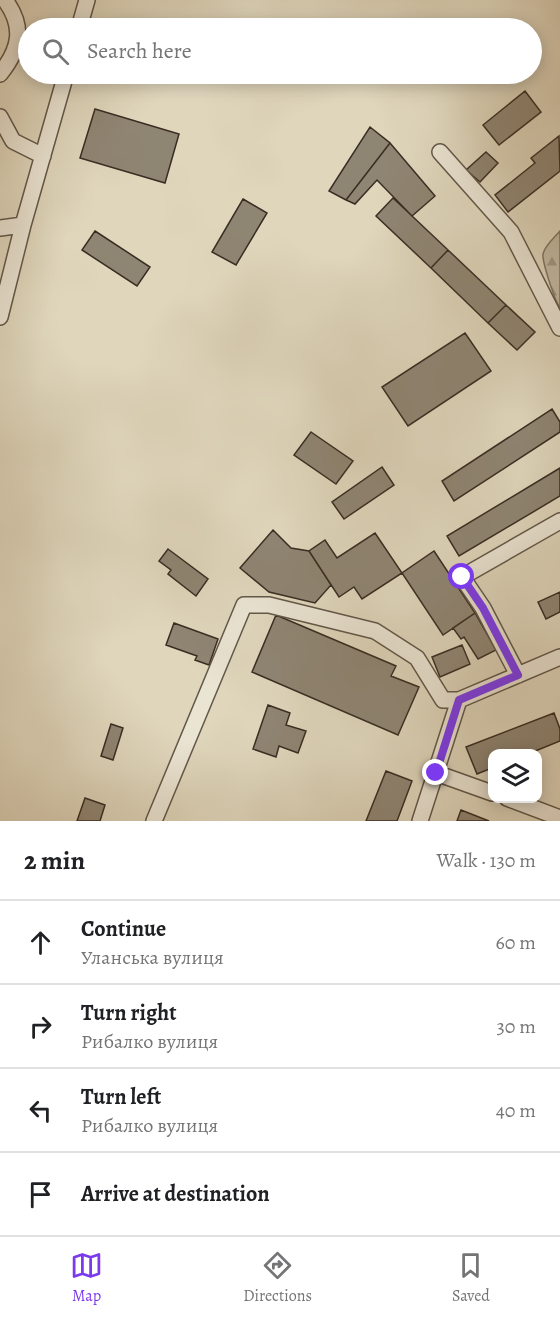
<!DOCTYPE html>
<meta charset="utf-8">
<style>
body{margin:0;font-family:Alegreya,serif;background:#f6f6f6;color:#202124}
.controls{position:absolute;right:18px;bottom:18px;display:grid;overflow:hidden;border-radius:12px;box-shadow:0 3px 15px #0003}
.controls button{width:54px;height:54px;display:grid;place-items:center;padding:0;border:0;border-bottom:2px solid #e0e0e0;background:#fff;color:#202124;font:30px sans-serif}
.stop{position:absolute;width:18px;height:18px;margin:-14px;border:4px solid #7c3aed;border-radius:50%;background:#fff}
.stop.end{background:#7c3aed;border-color:#fff;box-shadow:0 2px 6px #0008}
.list{margin:0;padding:0;list-style:none}
h2{display:flex;justify-content:space-between;align-items:center;height:78px;margin:0;padding:0 24px;font-size:26px}
h2 small{font-size:20px;font-weight:400;color:#757577}
.list li{display:grid;grid-template-columns:39px 1fr auto;gap:18px;align-items:center;box-sizing:border-box;height:84px;padding:0 24px;border-top:2px solid #e0e0e0}
.list b{display:block;font-size:22px;white-space:nowrap}
.list p{margin:0;font-size:20px;white-space:nowrap;color:#757577}
.list em{font-size:20px;font-style:normal;color:#757577}
.icon{flex:none;width:33px;height:33px;fill:none;stroke:currentColor;stroke-width:2;stroke-linecap:round;stroke-linejoin:round}
.map{position:relative;flex:none;width:560px;height:821px;overflow:hidden}
.search{position:absolute;background:#fff;box-shadow:0 3px 15px #0003;left:18px;right:18px;top:18px;height:66px;display:flex;align-items:center;gap:15px;box-sizing:border-box;padding:0 21px;border-radius:33px;color:#757577;font-size:22px}
.sheet{height:414px;background:#fff}
nav{display:flex;justify-content:space-around;align-items:center;box-sizing:border-box;height:84px;border-top:2px solid #e0e0e0;background:#fff;font-size:16px;color:#757577}
nav a{display:grid;justify-items:center;gap:3px}
nav .on{color:#7c3aed}
.map>svg:first-child{display:block}
</style>
<div class="map">
<svg width="560" height="821" viewBox="0 0 560 821">
<defs>
<pattern id="forest-firs" width="22" height="20" patternUnits="userSpaceOnUse" patternTransform="scale(1.5)"><rect width="22" height="20" fill="#c3b9a2"/><path d="M5 1l3.5 6h-7zM16 11l3.5 6h-7z" fill="#9f9784"/></pattern>
</defs>
<rect width="100%" height="100%" fill="#dfd6bc"/>
<filter id="stains"><feTurbulence type="fractalNoise" baseFrequency=".00333" numOctaves="4"/><feColorMatrix values="0 0 0 0 .2 0 0 0 0 .09 0 0 0 0 .02 0 0 0 .5 -.17"/></filter>
<radialGradient id="worn" r=".72"><stop offset=".6" stop-color="#630" stop-opacity="0"/><stop offset="1" stop-color="#630" stop-opacity=".3"/></radialGradient>
<!-- forest -->
<path fill="url(#forest-firs)" stroke="#7e7362" stroke-width="1.5" d="M560,231V308C555,301 542,262 543,254C545,245 555,237 560,231Z"/>
<!-- building -->
<path fill="#8f8573" stroke="#392d23" stroke-width="1.5" d="M525,91L541,112L499,145L483,125Z
M95,109L179,134L165,183L80,158Z
M370,127L390,143L346,200L329,191Z
M559,136L560,171L508,212L495,195L535,163L531,158Z
M390,143L435,196L412,216L377,180L355,204L346,200Z
M486,152L498,163L480,182L466,170Z
M393,198L448,250L431,268L376,216Z
M243,199L267,213L236,265L212,252Z
M95,231L150,267L137,286L82,250Z
M448,250L506,305L488,323L431,268Z
M506,305L535,332L517,350L488,323Z
M465,333L491,371L408,426L382,387Z
M552,409L560,422V432L454,501L442,481Z
M311,432L353,461L336,484L294,455Z
M382,467L394,485L344,519L332,502Z
M560,468V496L459,556L447,536Z
M273,530L291,548L309,551L331,585L315,603L269,592L240,568Z
M375,533L402,573L362,599L354,587L339,597L309,551L325,540L337,558Z
M168,549L208,579L196,596L168,574L171,570L159,561Z
M434,551L475,613L443,635L402,573Z
M560,592V612L546,619L538,602Z
M475,613L496,650L478,659L464,637L461,639L453,628Z
M276,615L396,666L391,676L419,687L398,735L252,672Z
M174,623L218,639L209,665L195,660L197,656L166,645Z
M462,645L470,664L440,677L432,657Z
M268,705L290,713L286,725L306,731L298,753L279,746L276,757L253,749Z
M554,713L560,729V741L528,754H492V768L477,774L466,747Z
M111,724L123,728L113,760L101,756Z
M386,771L412,781L397,821H366Z
M85,798L105,805L100,821H77Z
M461,810L489,821H457Z"/>
<g fill="none" stroke-linecap="round" stroke-linejoin="round">
<!-- minor casing -->
<g stroke="#625749" stroke-width="18">
<path id="minor" d="M79,28L87,0
M0,74C20,49 25,27 5,0
M0,117L13,141L43,156
M440,152L511,232L560,328
M0,228L23,225
M0,317L23,225L66,74
M518,675L483,608L462,577L560,521
M436,773L492,793
M507,798L560,818
M154,821L244,605H269L375,631L417,658L443,700H459
M420,821L459,700L560,657"/>
</g>
<!-- minor -->
<use href="#minor" stroke="#eae4d3" stroke-width="15"/>
</g>
<g fill="none" stroke-linecap="round" stroke-linejoin="round">
<!-- route -->
<path stroke="#7c3aed" stroke-width="8" d="M436,773L459,700L518,675L483,608L462,577"/>
</g>
<rect width="100%" height="100%" filter="url(#stains)"/>
<rect width="100%" height="100%" fill="url(#worn)"/>
</svg>
<div class="controls">
<button><svg class="icon" aria-label="layers" viewBox="0 0 24 24"><path d="M12 4l9 5-9 5-9-5zM3 14l9 5 9-5"/></svg></button>
</div>
<div class="stop" style="left:462px;top:577px"></div>
<div class="stop end" style="left:436px;top:773px"></div>
<div class="search"><svg class="icon" aria-label="search" viewBox="0 0 24 24"><circle cx="10" cy="10" r="6"/><path d="M15 15l6 6"/></svg>Search here</div>
</div>
<section class="sheet">
<h2>2 min<small>Walk · 130 m</small></h2>
<ul class="list">
<li><svg class="icon" aria-label="ahead" viewBox="0 0 24 24"><path d="M12 20V5M6 11l6-6 6 6"/></svg><div><b>Continue</b><p>Уланська вулиця</p></div><em>60 m</em></li>
<li><svg class="icon" aria-label="right" viewBox="0 0 24 24"><path d="M7 20v-9h11M14 6l5 5-5 5"/></svg><div><b>Turn right</b><p>Рибалко вулиця</p></div><em>30 m</em></li>
<li><svg class="icon" aria-label="left" viewBox="0 0 24 24"><path d="M17 20v-9H6M10 6l-5 5 5 5"/></svg><div><b>Turn left</b><p>Рибалко вулиця</p></div><em>40 m</em></li>
<li><svg class="icon" aria-label="arrive" viewBox="0 0 24 24"><path d="M6 21V4h12l-3 4 3 4H6"/></svg><div><b>Arrive at destination</b></div></li>
</ul>
</section>
<nav>
<a class="on"><svg class="icon" aria-label="map" viewBox="0 0 24 24"><path d="M3 6l6-2 6 2 6-2v14l-6 2-6-2-6 2zM9 4v14M15 6v14"/></svg>Map</a>
<a><svg class="icon" aria-label="directions" viewBox="0 0 24 24"><path d="M12 3l9 9-9 9-9-9zM9 14v-3h6M13 9l2 2-2 2"/></svg>Directions</a>
<a><svg class="icon" aria-label="saved" viewBox="0 0 24 24"><path d="M7 4h10v16l-5-4-5 4z"/></svg>Saved</a>
</nav>
